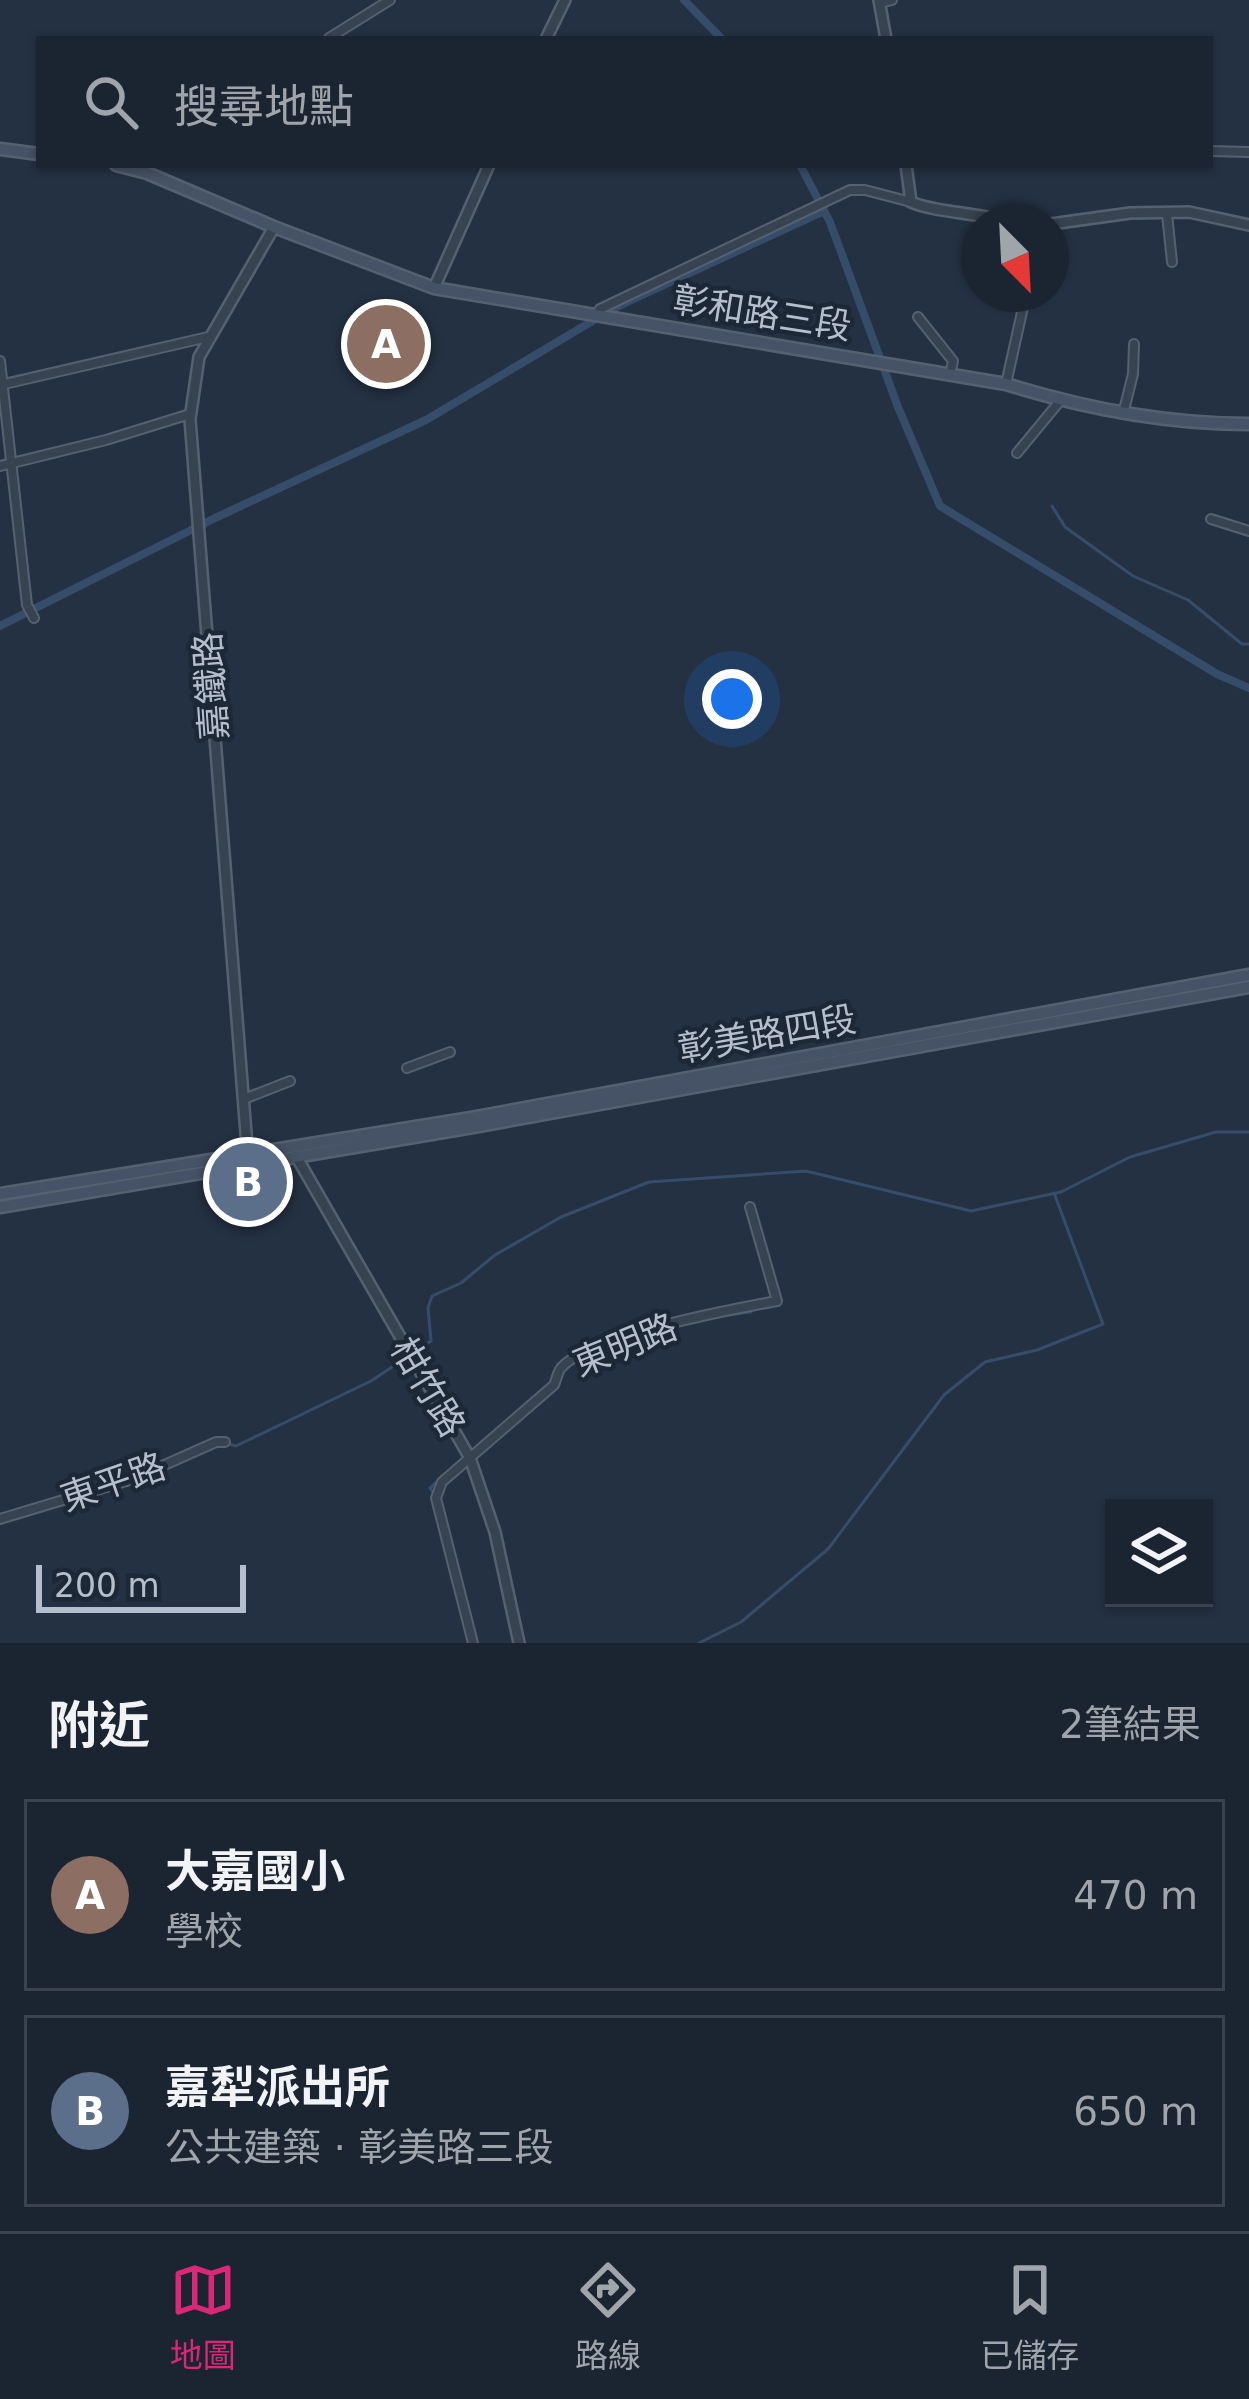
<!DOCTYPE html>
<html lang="zh-TW">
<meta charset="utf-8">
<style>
body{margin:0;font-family:"DejaVu Sans","Noto Sans TC",sans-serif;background:#28313e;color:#f1f3f6}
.controls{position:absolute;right:36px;bottom:36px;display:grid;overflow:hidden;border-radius:0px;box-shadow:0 3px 9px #0004}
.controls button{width:108px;height:108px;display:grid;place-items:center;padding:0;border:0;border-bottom:3px solid #39424d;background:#1b2532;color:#f1f3f6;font:60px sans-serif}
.compass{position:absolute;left:961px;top:204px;width:108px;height:108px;border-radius:50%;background:#1b2532;box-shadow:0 3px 9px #0004;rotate:156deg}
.scale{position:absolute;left:36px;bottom:30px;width:210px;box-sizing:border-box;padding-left:12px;border:6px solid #b5becc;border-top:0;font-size:33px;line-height:42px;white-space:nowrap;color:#b5becc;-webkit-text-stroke:9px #1d2836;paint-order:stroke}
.you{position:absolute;left:732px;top:699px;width:42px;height:42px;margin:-30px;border:9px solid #fff;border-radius:50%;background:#1a73e8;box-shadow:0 0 0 18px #1a73e833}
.badge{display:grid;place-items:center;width:78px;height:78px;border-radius:50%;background:#db2777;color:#fff;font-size:39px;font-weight:700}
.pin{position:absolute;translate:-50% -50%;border:6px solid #fff;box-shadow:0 3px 12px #0006}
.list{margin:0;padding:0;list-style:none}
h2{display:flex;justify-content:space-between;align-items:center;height:156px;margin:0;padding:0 48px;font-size:51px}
h2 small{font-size:39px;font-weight:400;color:#a0a5ac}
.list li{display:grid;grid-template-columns:78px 1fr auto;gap:36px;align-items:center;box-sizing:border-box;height:192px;margin:0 24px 24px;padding:0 24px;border:3px solid #39424d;border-radius:0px}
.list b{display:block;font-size:45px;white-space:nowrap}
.list p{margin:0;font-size:39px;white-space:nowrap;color:#a0a5ac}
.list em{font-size:39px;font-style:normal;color:#a0a5ac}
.icon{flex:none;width:66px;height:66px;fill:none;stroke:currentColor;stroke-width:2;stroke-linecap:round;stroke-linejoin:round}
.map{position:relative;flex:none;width:1249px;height:1643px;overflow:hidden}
.search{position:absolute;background:#1b2532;box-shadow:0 3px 9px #0004;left:36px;right:36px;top:36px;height:132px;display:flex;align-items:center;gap:30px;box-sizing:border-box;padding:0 42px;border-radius:0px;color:#a0a5ac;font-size:45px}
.sheet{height:588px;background:#1b2532}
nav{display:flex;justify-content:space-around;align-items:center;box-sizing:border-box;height:168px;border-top:3px solid #39424d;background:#1b2532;font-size:33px;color:#a0a5ac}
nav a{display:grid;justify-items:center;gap:6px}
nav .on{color:#db2777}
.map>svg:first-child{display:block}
</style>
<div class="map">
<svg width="1249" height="1643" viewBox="0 0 1249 1643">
<rect width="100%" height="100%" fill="#243142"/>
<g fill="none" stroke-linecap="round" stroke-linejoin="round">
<!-- stream -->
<path stroke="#364d6a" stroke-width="3" d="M1052,506L1065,527L1133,576L1188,600L1242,644H1249
M721,1316L751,1312
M415,1352L431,1341L428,1308L432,1296L461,1283L495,1255L561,1217L649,1182L806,1171L971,1211L1061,1192L1130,1157L1216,1132H1249
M229,1444L236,1446L371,1381L407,1357
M436,1497L430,1488L446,1474
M443,1511L470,1618
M0,1515L21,1509
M699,1643L741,1622L828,1549L944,1395L985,1362L1037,1350L1103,1324L1054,1193"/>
<!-- canal -->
<path stroke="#364d6a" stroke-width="8" d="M684,0L722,39
M800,165L830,222L898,407L940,506L1217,674L1249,688
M0,626L215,518L426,420L616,307L824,211"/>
<!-- minor casing -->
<g stroke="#56616f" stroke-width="12">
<path id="minor" d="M879,3L892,0
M329,38L390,0
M1210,151L1249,152
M1167,214L1172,262
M596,316L600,309L850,190H865L911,202
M918,317L953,361L950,375
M0,361L27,605L34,618
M1006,384L1026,294
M0,385L208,337
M1124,410L1133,374L1134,344
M1017,453L1060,401
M0,466L106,440L190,414
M1211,519L1249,531
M407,1068L450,1052
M244,1099L290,1081
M0,1519L133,1479L216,1442H225
M473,1643L436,1498L442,1482L554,1385C556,1381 558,1371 561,1368C589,1336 733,1309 777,1301L750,1207"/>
</g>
<!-- tertiary casing -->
<g stroke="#56616f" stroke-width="14">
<path id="tertiary" d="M879,0L886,39
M546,39L565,0
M906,165L911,202C932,212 980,213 1008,222
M1051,224L1130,213L1189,212L1249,225
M434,288L489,165
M296,1156L470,1458L495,1532L519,1643
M248,1159L190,419L199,357L274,227"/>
</g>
<!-- secondary casing -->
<g stroke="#56616f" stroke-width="15">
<path id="secondary" d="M0,149L39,154
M116,165L147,173L274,227L434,288L1006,384C1083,408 1168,424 1249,424
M0,1194L471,1118L1249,975
M0,1207L473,1127L1249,987"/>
</g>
<!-- minor -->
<use href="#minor" stroke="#384351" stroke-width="8"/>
<!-- tertiary -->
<use href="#tertiary" stroke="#384351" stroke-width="9"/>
<!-- secondary -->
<use href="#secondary" stroke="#465265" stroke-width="10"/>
</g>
<g text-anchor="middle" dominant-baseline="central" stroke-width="9" stroke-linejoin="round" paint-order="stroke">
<!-- street labels -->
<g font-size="36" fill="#b5becc" stroke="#1d2836">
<text transform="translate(762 313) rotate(9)">彰和路三段</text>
<text transform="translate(211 686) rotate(-94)">嘉鐵路</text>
<text transform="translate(767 1034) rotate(-10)">彰美路四段</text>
<text transform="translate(625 1345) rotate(-22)">東明路</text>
<text transform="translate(428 1387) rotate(59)">柑竹路</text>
<text transform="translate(113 1482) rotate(-19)">東平路</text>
</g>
</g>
</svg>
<div class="controls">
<button><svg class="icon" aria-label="layers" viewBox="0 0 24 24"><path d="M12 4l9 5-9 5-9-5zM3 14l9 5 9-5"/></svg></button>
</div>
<svg class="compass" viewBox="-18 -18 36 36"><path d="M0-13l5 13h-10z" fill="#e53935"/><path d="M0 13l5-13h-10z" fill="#a0a5ac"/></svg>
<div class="scale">200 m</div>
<div class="you"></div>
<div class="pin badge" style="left:386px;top:344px;background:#8d6e63">A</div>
<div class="pin badge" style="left:248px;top:1182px;background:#5c6f8a">B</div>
<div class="search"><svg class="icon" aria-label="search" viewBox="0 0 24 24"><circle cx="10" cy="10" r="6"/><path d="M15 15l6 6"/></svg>搜尋地點</div>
</div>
<section class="sheet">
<h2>附近<small>2筆結果</small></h2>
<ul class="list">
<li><span class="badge" style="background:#8d6e63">A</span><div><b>大嘉國小</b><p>學校</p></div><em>470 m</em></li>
<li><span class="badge" style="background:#5c6f8a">B</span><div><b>嘉犁派出所</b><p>公共建築 · 彰美路三段</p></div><em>650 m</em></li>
</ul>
</section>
<nav>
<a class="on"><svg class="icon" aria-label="map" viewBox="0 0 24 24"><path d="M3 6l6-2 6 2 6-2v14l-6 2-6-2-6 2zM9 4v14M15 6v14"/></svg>地圖</a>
<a><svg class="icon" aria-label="directions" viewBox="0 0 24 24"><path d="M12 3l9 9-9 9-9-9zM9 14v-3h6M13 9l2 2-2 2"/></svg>路線</a>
<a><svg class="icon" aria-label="saved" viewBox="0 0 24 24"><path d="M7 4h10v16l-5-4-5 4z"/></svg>已儲存</a>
</nav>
